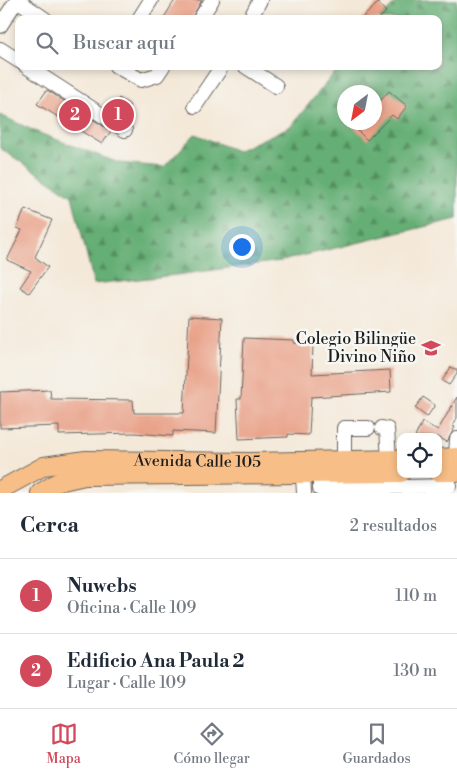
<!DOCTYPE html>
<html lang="es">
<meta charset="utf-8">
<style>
body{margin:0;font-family:"Libre Bodoni",serif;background:#f6f6f7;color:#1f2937}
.controls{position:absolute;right:15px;bottom:15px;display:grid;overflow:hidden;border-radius:10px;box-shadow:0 2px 8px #0003}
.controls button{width:45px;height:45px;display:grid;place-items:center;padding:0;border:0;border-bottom:1px solid #e0e1e3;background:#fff;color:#1f2937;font:25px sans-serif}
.compass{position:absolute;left:337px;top:85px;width:45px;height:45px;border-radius:50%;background:#fff;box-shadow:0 2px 8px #0003;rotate:212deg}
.you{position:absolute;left:241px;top:246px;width:18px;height:18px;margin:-12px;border:4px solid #fff;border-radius:50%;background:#1a73e8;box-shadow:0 0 0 8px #1a73e833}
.badge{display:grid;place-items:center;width:32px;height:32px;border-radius:50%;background:#d1495b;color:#fff;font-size:16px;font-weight:700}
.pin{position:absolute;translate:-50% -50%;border:2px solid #fff;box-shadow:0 1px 5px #0006}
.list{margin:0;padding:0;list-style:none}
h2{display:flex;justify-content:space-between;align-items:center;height:65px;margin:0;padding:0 20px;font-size:21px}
h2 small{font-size:16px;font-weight:400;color:#747a83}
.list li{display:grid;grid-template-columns:32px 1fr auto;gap:15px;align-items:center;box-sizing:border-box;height:75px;padding:0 20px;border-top:1px solid #e0e1e3}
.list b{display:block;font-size:19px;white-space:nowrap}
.list p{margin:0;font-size:16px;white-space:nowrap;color:#747a83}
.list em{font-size:16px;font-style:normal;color:#747a83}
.icon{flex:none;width:28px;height:28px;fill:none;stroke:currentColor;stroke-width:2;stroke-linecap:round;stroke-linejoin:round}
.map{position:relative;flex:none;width:457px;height:493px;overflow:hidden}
.search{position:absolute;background:#fff;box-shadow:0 2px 8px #0003;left:15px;right:15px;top:15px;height:55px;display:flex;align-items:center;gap:12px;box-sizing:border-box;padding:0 18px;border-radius:10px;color:#747a83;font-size:19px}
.sheet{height:215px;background:#fff}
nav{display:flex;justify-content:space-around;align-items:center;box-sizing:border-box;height:70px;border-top:1px solid #e0e1e3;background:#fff;font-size:14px;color:#747a83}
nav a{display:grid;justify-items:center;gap:2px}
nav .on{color:#d1495b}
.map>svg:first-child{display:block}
</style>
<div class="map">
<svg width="457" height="493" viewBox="0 0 457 493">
<defs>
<pattern id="forest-firs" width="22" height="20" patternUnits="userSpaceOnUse" patternTransform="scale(1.25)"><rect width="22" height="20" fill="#65ae75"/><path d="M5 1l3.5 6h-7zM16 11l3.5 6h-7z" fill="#528d5f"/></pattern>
</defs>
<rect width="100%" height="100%" fill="#f6f6f2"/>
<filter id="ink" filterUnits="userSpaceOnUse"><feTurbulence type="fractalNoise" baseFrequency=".02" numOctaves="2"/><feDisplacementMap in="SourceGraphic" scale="10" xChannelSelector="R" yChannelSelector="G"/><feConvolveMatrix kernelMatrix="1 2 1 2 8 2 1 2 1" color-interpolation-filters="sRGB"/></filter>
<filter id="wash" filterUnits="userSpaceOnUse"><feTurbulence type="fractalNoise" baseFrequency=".0096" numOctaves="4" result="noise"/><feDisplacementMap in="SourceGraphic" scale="20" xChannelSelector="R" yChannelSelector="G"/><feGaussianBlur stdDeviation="1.12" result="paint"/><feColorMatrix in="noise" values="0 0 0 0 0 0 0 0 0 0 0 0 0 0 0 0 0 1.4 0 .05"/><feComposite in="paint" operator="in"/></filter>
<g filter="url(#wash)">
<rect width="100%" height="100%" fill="#f4e9d9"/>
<!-- forest -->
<path fill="url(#forest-firs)" stroke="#406548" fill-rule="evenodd" d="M399,0H457V219L281,261L176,275L94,284L72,196L0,148V115L39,133L119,163L164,167L195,134L237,151L291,126L340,66H438V19H379ZM344,92H374V122H344Z"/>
<g id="blocks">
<!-- building -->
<path fill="#e9a188" d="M175,0H202L191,19H163Z
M378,3L386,12L379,19H361Z
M47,90L111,131L102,144L37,104Z
M389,91L407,106L397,119L392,115L367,140L349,122H374V108Z
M119,98L130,106L123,118L111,111Z
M25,209L52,220L35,257L48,267L29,293L20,287L31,271L7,260L22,230L17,228Z
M189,316L222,318L216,433L173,431V436L134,433L59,435V426L0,428V392L50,390L51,399L133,400L134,413H184Z
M244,338L294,340V343L313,344L312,374L390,370L391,392L311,397L309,435L288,434V437L239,439L237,399H241Z
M451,367L457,370V374L449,385L442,381Z
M423,397L435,405L427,417L415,408Z
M457,397V418L452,426L455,427L447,442L438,437H415L422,422L438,430Z"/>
</g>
</g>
<g filter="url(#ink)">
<use href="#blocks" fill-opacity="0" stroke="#68645e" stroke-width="1"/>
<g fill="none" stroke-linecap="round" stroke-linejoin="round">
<!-- minor casing -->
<g stroke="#68645e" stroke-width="16">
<path id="minor" d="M17,0L45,19
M139,19L151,0
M200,19L212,0
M250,19L260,0
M0,26L17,0
M0,49L19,61
M26,66L125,130
M116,66L141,80L157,75L163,66
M245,66L276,86
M195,106L222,66
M382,428L387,429L389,459
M456,457L457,439
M344,460V428H368
M320,475V489L449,486V472
M303,476L304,493"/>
</g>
<!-- major casing -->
<g stroke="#68645e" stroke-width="20">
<g id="major">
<path d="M438,458L457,457"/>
<path d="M438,472H457"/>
<path id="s1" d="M0,490L44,466L86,460L250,462L401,459"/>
<path d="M40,493L58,482L85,476L401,473"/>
</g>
</g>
<!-- minor -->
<use href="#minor" stroke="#fff" stroke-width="14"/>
<!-- major -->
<use href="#major" stroke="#f7be87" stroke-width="18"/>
</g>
</g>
<!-- icons -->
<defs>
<g id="school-bare" transform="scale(1.5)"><path d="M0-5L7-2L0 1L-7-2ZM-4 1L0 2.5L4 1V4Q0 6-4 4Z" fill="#d1495b" stroke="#f6f6f2" stroke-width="2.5" paint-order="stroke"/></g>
</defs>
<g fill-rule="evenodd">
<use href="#school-bare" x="431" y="348"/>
</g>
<g text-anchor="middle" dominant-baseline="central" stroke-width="5" stroke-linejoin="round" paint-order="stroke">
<!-- poi labels -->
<g font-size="16" fill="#1c1c1c" stroke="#f6f6f2" text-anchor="end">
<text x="416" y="339">Colegio Bilingüe<tspan x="416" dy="18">Divino Niño</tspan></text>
</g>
<!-- street labels -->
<g font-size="16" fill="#1c1c1c" stroke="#f6f6f2">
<text stroke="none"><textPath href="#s1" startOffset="204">Avenida Calle 105</textPath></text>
</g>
</g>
</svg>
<div class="controls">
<button><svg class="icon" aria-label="locate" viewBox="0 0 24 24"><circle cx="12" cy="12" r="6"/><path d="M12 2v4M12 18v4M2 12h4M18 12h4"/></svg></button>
</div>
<svg class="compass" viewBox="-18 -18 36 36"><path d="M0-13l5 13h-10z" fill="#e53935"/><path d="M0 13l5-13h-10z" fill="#747a83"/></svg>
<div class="you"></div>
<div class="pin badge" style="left:118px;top:115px">1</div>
<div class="pin badge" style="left:75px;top:115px">2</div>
<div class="search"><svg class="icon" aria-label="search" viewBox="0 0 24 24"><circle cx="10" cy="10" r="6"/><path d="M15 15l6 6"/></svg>Buscar aquí</div>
</div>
<section class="sheet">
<h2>Cerca<small>2 resultados</small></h2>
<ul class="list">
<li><span class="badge">1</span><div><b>Nuwebs</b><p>Oficina · Calle 109</p></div><em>110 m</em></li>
<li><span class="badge">2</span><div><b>Edificio Ana Paula 2</b><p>Lugar · Calle 109</p></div><em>130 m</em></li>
</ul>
</section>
<nav>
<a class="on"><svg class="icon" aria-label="map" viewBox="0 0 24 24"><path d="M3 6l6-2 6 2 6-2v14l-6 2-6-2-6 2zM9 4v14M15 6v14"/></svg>Mapa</a>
<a><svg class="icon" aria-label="directions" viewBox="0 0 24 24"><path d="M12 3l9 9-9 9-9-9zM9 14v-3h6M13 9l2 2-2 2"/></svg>Cómo llegar</a>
<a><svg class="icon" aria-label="saved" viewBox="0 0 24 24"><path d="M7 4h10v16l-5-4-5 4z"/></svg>Guardados</a>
</nav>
